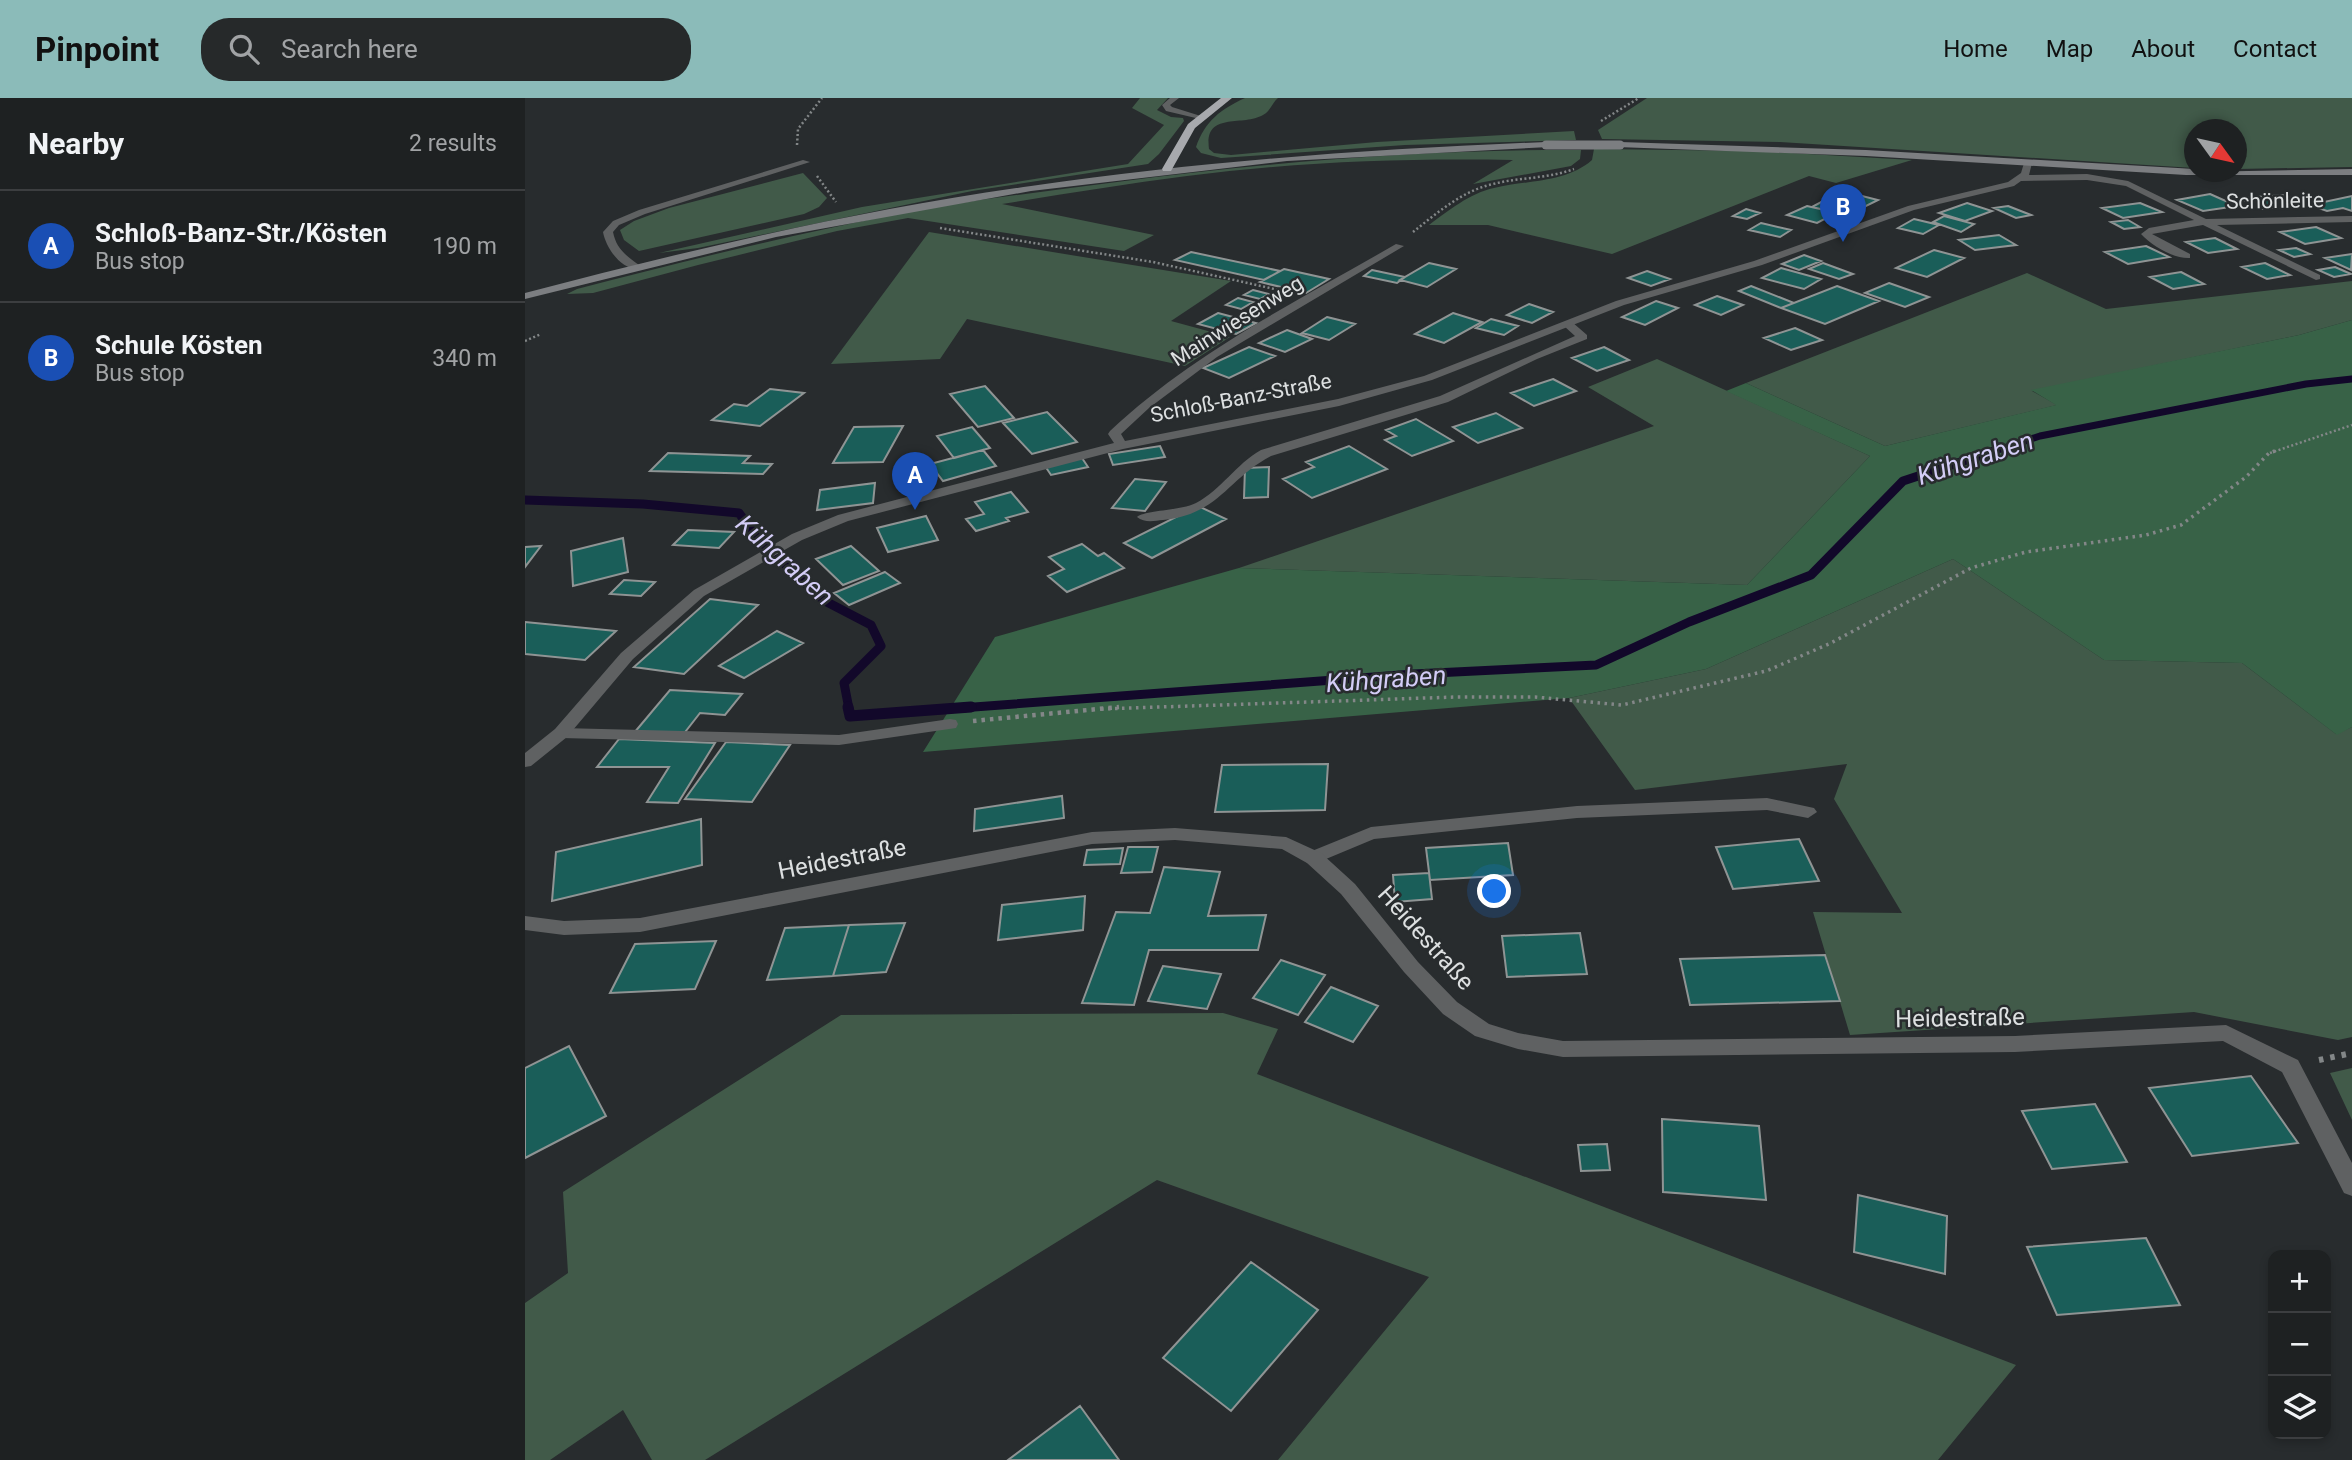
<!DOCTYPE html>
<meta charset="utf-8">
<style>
body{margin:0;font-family:Roboto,sans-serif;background:#26292a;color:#f1f3f6}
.controls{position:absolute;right:21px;bottom:21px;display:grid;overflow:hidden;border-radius:14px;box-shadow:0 4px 10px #0003}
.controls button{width:63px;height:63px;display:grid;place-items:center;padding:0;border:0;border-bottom:2px solid #3c3e40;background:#1e2122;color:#f1f3f6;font:35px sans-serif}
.compass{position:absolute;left:1659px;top:21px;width:63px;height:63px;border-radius:50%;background:#1e2122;box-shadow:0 4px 10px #0003;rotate:123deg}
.you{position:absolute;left:970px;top:794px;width:24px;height:24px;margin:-18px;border:5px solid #fff;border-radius:50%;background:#1a73e8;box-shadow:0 0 0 10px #1a73e833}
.badge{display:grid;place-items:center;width:46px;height:46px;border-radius:50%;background:#8bbbb9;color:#fff;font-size:23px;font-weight:700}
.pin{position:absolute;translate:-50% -58px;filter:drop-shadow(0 2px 4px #0008)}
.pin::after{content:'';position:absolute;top:37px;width:24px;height:21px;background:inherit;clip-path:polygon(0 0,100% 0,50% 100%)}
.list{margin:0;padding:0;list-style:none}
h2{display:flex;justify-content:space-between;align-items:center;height:91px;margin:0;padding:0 28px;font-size:30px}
h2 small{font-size:23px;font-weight:400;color:#a1a3a5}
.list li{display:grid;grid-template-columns:46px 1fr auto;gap:21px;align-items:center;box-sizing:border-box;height:112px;padding:0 28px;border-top:2px solid #3c3e40}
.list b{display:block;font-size:26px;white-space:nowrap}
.list p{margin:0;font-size:23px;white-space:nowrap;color:#a1a3a5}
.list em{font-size:23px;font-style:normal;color:#a1a3a5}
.icon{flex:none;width:38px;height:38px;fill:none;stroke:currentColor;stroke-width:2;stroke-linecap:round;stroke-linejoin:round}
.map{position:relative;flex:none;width:1827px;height:1362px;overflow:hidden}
header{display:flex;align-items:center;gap:42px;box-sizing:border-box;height:98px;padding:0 35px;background:#8bbbb9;color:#111}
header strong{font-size:33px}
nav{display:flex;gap:38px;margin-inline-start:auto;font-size:24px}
.search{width:490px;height:63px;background:#26292a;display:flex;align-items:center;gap:18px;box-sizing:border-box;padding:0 24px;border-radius:28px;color:#a1a3a5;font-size:26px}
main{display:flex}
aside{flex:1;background:#1e2122}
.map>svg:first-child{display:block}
</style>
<header>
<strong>Pinpoint</strong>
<div class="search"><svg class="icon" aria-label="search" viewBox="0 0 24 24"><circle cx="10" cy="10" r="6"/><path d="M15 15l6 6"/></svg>Search here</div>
<nav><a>Home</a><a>Map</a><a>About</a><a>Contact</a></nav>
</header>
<main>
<aside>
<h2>Nearby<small>2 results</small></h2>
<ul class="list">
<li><span class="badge" style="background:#1a4fb4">A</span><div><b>Schloß-Banz-Str./Kösten</b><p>Bus stop</p></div><em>190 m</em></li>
<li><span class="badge" style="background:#1a4fb4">B</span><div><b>Schule Kösten</b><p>Bus stop</p></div><em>340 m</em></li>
</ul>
</aside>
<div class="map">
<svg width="1827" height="1362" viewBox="0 0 1827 1362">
<rect width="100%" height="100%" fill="#282c2e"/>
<!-- green -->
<path fill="#415a49" d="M615,0H643L632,12L646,19L658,20L659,23L634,56L623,66L447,93L173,150L134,155L337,109L603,66L639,27L607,10Z
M720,0H753C747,5 745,14 738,17C717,29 679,13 684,51L689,55L706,57L852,44L1049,33L1051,42L880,47L696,60L676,55L671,49C680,23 696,11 720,0Z
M1122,0H1827V69L1712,71V32H1670L1669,70L1255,44L1077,41L1073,32Z
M1069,51L1230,53L1387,62L1311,85L1284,78L1087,156L963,127H904C923,113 945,95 969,90C1002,82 1041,85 1067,62Z
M1056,52L1055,61L1046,68L948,86L988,62C880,60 770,64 662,78C600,86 539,96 477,106L629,137L599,153L383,120L312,133L173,167L68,195L42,196L52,191C155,164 258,139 362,118C438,103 515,94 592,84C746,64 900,51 1056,52Z
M278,75L302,100L294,109L279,116L114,153L99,142L95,132L109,123L144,110Z
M404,134L706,183L646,223L705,239L660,268L442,221L415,261L306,266Z
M1502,175L1581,211L1827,183V222L1774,237L1507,293L1532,307L1360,348L1221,285Z
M1132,261L1345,358L1222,487L714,470L1129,328L1063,289Z
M1428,461L1579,562L1717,565L1811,636L1827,629V939L1813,942L1669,914L1325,937L1288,814L1377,815L1309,701L1322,666L1110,692L1044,600L1181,571Z
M698,915L753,931L732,976L1491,1267L1413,1362H753L904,1179L632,1082L180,1362H127L98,1312L25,1362H0V1205L43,1175L38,1094L316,917Z
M1827,970V1022L1805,975Z"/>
<!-- forest -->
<path fill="#386247" d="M1827,222V629L1812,637L1717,565L1579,562L1428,461L1181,571L1044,600L398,654L470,539L714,470L1222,487L1345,358L1201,293L1221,285L1360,348L1531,307L1506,292L1774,237Z"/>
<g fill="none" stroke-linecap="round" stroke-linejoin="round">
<!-- stream-far2 -->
<path stroke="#12082a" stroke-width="7" d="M1464,355L1515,338L1781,286L1827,281"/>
<!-- stream-far1 -->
<path stroke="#12082a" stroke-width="9" d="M0,402L118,406L214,415L232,440L298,502L346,527L356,548L319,585L324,611
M422,611L889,576L1071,567L1164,524L1286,477L1378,383L1469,353"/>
<!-- stream -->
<path stroke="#12082a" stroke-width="11" d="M323,609L325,618L446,609"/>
</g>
<!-- building -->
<path fill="#1a5e59" stroke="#8f9494" stroke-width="2" d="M1329,96L1353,102L1339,109L1316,103Z
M1685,96L1712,108L1678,113L1652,102Z
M1761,97L1781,107L1734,111L1715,100Z
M1827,98V113L1818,110L1802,113L1785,107Z
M1298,103L1315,108L1304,113L1287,109Z
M1442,105L1467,113L1440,123L1414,115Z
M1615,105L1637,114L1598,120L1577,110Z
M1282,108L1304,113L1311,115L1292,125L1262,117Z
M1483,108L1506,117L1491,120L1469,110Z
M1221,111L1235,115L1222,121L1208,118Z
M1419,118L1449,126L1436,134L1408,124Z
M1389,121L1414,127L1398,136L1373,130Z
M1603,122L1615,129L1599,131L1586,124Z
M1236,125L1266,132L1255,139L1224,132Z
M1791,129L1816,140L1780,146L1755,134Z
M1474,137L1491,147L1450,152L1434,142Z
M1690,140L1712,151L1683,155L1661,144Z
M1621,148L1644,159L1603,166L1580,154Z
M1771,150L1785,156L1769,159L1754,152Z
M1409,152L1439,160L1402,179L1371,170Z
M666,154L755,173L739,182L650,162Z
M1827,156L1826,172L1800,160Z
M1279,157L1296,163L1274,172L1257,166Z
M904,165L931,171L902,189L875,182Z
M1298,165L1328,176L1314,181L1284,171Z
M1740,165L1765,177L1742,181L1717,169Z
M1810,169L1826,176L1809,179L1793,172Z
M1256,170L1296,181L1279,191L1237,180Z
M759,171L804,181L781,195L735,184Z
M847,172L880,179L872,185L839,178Z
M1122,173L1145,181L1126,188L1103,180Z
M1656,174L1679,186L1648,191L1625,179Z
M1364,185L1404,199L1380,209L1340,195Z
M1226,188L1269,205L1256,210L1214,193Z
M1312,188L1354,203L1300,226L1256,210Z
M728,192L744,196L735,201L719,197Z
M1192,198L1218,207L1196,217L1170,207Z
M713,200L728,204L716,211L701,207Z
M1131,203L1153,210L1120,227L1097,219Z
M1004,206L1028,214L1007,225L982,217Z
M693,215L731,225L711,236L673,226Z
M928,215L957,224L919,245L890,236Z
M802,219L830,226L804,242L777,235Z
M966,221L993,228L979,237L951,230Z
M1270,230L1297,242L1266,252L1239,240Z
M762,232L787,241L760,254L734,245Z
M724,249L750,258L704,280L678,270Z
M1079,249L1104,262L1072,273L1047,260Z
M1028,281L1051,293L1009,308L986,295Z
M460,288L489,320L453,329L425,296Z
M245,291L279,295L235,328L187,322L209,306L222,308Z
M522,314L552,344L507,356L478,325Z
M971,315L997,330L953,345L928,329Z
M891,321L928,343L887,358L860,342L871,338L861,332Z
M378,328L358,364L308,365L329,329Z
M447,329L465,350L429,360L412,338Z
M635,348L640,359L588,367L584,356Z
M824,348L862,371L787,400L758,381L789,369L781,364Z
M458,352L471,368L418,383L405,366Z
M143,355L225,358L218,365L247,366L238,376L125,373Z
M557,360L563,369L526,377L520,368Z
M744,369L743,399L719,400L720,370Z
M610,381L641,384L620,413L587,410Z
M350,385L348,405L292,412L295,392Z
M486,394L503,414L481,420L484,423L451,433L441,421L459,416L450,404Z
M673,408L701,421L627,460L599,445Z
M401,418L413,442L363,454L352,430Z
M163,432L209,434L194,450L148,447Z
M98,440L103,474L48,488L46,453Z
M557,446L573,458L579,455L599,470L542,494L523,478L539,471L524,459Z
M16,448L0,469V449Z
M326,448L354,473L318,487L291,461Z
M360,474L375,485L324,507L309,495Z
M99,482L130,484L116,498L85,496Z
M185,501L233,507L159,576L109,569Z
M0,524L91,533L60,562L0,556Z
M252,533L278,545L219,580L194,568Z
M145,592L217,596L200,617L175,615L157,638L109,635Z
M94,641L190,645L153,705L122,704L144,669H72Z
M201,644L265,647L227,704L160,701Z
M803,666L800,712L690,714L697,667Z
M537,698L539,720L449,733L450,711Z
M176,721L177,767L27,803L31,754Z
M1274,741L1294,783L1208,791L1191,749Z
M983,745L988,777L905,782L901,750Z
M603,749H633L627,774L596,775Z
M598,750L595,766L559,767L562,752Z
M639,769L695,774L683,818L741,817L733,852H624L609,907L557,905L591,814L625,815Z
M904,775L907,801L870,804L868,777Z
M560,798L558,832L473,842L477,807Z
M380,825L361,874L308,878L324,827Z
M324,827L308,878L242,882L260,830Z
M1055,835L1062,876L982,879L977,838Z
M191,843L170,891L85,895L110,846Z
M1300,857L1315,903L1165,907L1155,861Z
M756,862L800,877L773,917L728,900Z
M638,868L696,876L682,911L623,903Z
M806,889L853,908L828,944L780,924Z
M44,948L81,1018L0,1060V970Z
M1726,978L1773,1045L1667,1058L1624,990Z
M1570,1006L1602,1064L1527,1071L1497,1013Z
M1137,1021L1234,1028L1241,1102L1138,1094Z
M1082,1046L1085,1072L1056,1073L1053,1047Z
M1333,1097L1422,1118L1420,1176L1329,1154Z
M1621,1140L1655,1207L1532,1217L1502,1149Z
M726,1164L793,1212L706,1313L638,1260Z
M555,1308L594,1362H483Z"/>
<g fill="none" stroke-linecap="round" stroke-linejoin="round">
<!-- path-far3 -->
<path stroke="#838788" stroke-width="2.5" stroke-dasharray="2 2.5" stroke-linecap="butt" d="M1076,23L1114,0
M272,47L273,31L297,0
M292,78L311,104
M415,130L628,164L754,192
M888,134C912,115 937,93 968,86C995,79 1022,81 1049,71
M0,243L16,236
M1745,355L1827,327"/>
<!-- path-far2 -->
<path stroke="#838788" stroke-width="3.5" stroke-dasharray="2.5 4.5" stroke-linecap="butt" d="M576,611L931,599H1010L1097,607L1241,573L1304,546L1446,470L1501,454L1621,437L1656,427L1721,379L1744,355L1750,353"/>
<!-- path-far1 -->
<path stroke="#838788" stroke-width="4.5" stroke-dasharray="3.5 5" stroke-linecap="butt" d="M448,623L594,609"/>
<!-- path -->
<path stroke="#838788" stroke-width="6" stroke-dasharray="4.5 7" stroke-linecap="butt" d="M1794,962L1827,955"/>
<!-- lane -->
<path fill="#5f6162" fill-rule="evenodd" d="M645,0H654L645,7L647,9L679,19L675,21L641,13L637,7Z
M278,62L285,64L120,116L94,127L88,134C91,150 101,158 114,167V171C96,172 81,150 78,134L88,123L114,112Z
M1039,224H1047L1062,237V241L1012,261L923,304L746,358C702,381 695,416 638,422C629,423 619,425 612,419C620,412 655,413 671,405C696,392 711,366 736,352L915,298L1050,238L1039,228Z
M425,621L431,622L433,626L431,630L314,647L36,640L28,635L36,630L314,637Z
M1242,700L1289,710L1292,714L1283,720L1242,712L1052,720L849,741L789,766L782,765L780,760L782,755L846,729L1052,708Z"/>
<!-- street -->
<path fill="#5f6162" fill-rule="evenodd" d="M1503,62L1507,65L1504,77L1562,76L1603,83L1681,121L1827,118V124L1692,127L1795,177V181L1791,182L1678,127L1627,136L1665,156V160C1649,161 1627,148 1616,136L1624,130L1669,122L1601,88L1562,82L1496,83L1489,88L1389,112L1237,167L1099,207L907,282L814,308L598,351L323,423L277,442L179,498L108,561L42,639L6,668L0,669V655L30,631L96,555L169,492L267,436L313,417L589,345L583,336L585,333C669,254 771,204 871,146L879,148L692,259L624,310L596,336L600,343L813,301L899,278L1091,203L1229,163L1383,108L1483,84L1496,75L1499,65Z
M650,730L761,739L796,755L830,786L893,864L932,904L964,926L993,935L1038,943L1490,938L1701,927L1773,962L1827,1065V1098L1819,1095L1757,974L1698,943L1490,954L1038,959L993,951L950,938L918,916L879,874L816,796L782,765L757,751L650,742L567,746L115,834L39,837L0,832V818L39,823L115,820L567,734Z"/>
<!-- secondary -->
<path fill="#7c7e81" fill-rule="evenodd" d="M1021,44L1024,49L762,63L506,93L251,139L0,201V195C167,151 335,112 506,88C677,63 848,51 1021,44Z
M1095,44L1341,52L1670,71V74L1827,71V77H1661L1341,58L1092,49Z"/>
<!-- highway -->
<path fill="#a7a9ad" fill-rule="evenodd" d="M696,0H707L670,30L646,73H638L637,71L663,26Z"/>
<!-- secondary-bridge -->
<path stroke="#7c7e81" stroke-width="9" d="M1021,47H1095"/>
</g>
<g text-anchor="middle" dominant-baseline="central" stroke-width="5" stroke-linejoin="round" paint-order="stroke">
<!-- far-street labels -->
<g font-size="21" fill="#dde0e1" stroke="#282c2e">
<text transform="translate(1750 103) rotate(-1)">Schönleite</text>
<text transform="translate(712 223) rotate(-32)">Mainwiesenweg</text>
<text transform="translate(716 300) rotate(-11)">Schloß-Banz-Straße</text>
</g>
<!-- street labels -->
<g font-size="24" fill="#dde0e1" stroke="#282c2e">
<text transform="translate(317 761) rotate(-11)">Heidestraße</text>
<text transform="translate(901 840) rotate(48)">Heidestraße</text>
<text transform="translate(1435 920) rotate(-1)">Heidestraße</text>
</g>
<!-- water labels -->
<g font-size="26" font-style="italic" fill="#d3ccf6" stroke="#282c2e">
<text transform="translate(1450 360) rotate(-18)">Kühgraben</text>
<text transform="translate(260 462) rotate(42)">Kühgraben</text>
<text transform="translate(861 581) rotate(-4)">Kühgraben</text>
</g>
</g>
</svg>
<div class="controls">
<button>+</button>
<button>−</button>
<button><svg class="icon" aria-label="layers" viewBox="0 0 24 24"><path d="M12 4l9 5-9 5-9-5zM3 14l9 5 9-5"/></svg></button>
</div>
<svg class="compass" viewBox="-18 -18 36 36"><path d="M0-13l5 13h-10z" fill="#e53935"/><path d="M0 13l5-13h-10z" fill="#a1a3a5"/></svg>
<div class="you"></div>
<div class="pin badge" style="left:390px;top:412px;background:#1a4fb4">A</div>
<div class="pin badge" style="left:1318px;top:144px;background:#1a4fb4">B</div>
</div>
</main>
